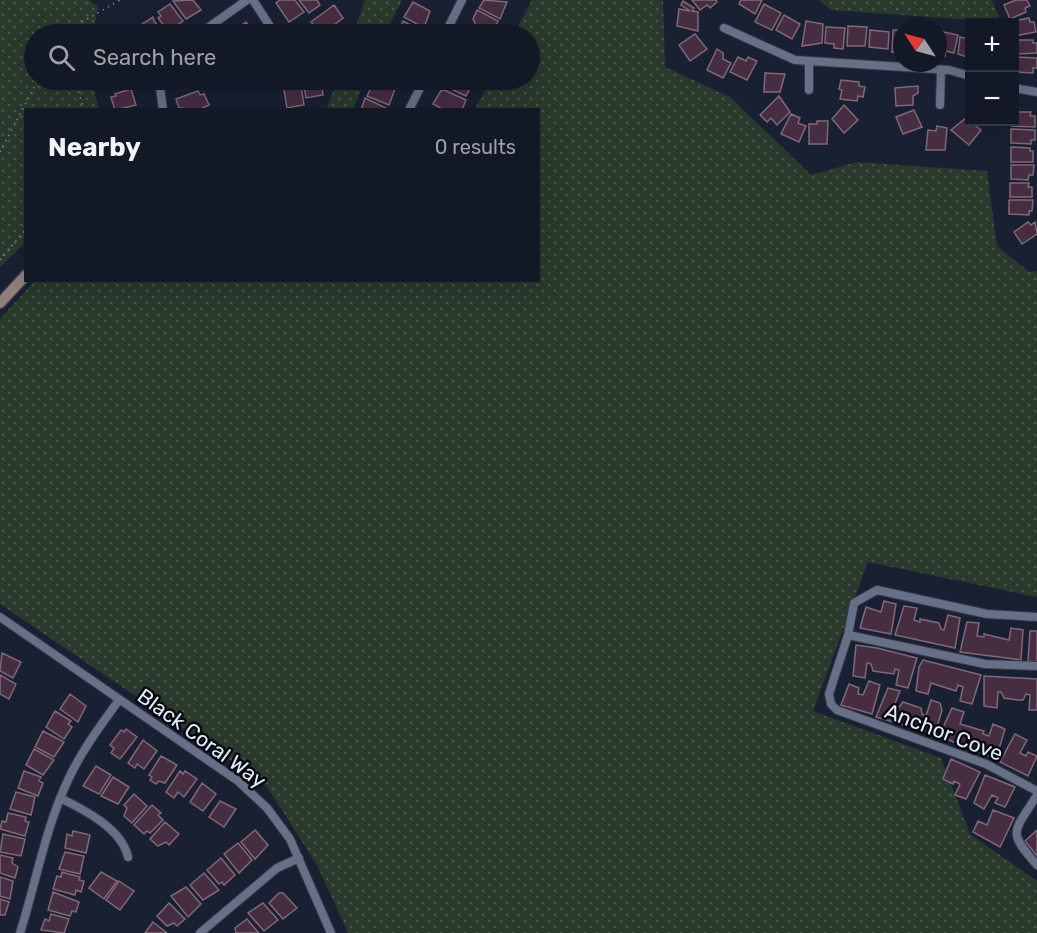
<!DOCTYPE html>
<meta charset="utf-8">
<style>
body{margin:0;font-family:Rubik,sans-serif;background:#202532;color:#f1f3f6}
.controls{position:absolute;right:18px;top:18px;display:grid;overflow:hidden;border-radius:0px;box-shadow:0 6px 24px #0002}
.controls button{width:54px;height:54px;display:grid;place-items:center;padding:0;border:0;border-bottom:2px solid #323743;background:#131826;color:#f1f3f6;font:30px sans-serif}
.compass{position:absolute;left:893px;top:18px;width:54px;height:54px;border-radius:50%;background:#131826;box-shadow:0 6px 24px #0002;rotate:306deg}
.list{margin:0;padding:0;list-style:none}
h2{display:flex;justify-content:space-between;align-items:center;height:78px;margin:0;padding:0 24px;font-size:26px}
h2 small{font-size:20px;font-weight:400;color:#9da0a7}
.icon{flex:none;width:33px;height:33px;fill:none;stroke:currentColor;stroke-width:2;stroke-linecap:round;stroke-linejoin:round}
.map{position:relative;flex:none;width:1037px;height:933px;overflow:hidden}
.search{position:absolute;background:#131826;box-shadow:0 6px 24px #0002;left:24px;top:24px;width:516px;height:66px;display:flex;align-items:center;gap:15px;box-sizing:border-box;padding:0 21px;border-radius:33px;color:#9da0a7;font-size:22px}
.panel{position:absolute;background:#131826;box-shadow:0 6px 24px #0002;left:24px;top:108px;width:516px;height:174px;border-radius:0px}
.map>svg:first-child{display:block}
</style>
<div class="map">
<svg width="1037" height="933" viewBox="0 0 1037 933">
<defs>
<pattern id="grass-dots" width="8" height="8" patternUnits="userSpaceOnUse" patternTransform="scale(1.5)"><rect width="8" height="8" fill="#29392c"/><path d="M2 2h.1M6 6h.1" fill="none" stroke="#48564b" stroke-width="1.8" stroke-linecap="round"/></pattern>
</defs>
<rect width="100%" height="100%" fill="#192032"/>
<!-- grass -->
<path fill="url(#grass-dots)" d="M0,0H89L98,7L93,34H34V80H91L99,109L26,110L25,243L0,267Z
M365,0H402L385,34H353Z
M532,0H663L665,67L730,97L811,175L857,162L987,171L997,246L1029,272L1037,271V597L868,562L813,711L941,758L970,834L1037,881V933H348L317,865L265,784L0,604V319L35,281L538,280V110L475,109L491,80H530V34H514Z
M819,0H992L1001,22L831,10Z
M337,80H366L353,109H302L327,108Z"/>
<!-- building -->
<path fill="#472d40" stroke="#7f6979" stroke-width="1.5" d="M193,0L201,10L186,19L173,1Z
M280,0H295L304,12L289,22L276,3Z
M299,0H317L320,5L309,13Z
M484,0L507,2L500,19L479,8Z
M692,0H716L717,2L710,8L707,5L700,10Z
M741,0H762L755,14L739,4Z
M1016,0H1027L1030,6L1025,8L1026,12L1010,19L1004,5Z
M683,1L694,8L692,11L698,12V31L677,26L679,9L690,11L681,5Z
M413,2L430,11L424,28L404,17Z
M170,4L183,21L168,31L158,18L161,16L158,12Z
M764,4L781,13L772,30L755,22Z
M334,5L343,18L322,34L311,22Z
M477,10L498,21L491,34L473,28L475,23L473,19Z
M784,15L800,24L792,39L776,30Z
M153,17L154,21L164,34H143L138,27Z
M1029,18L1030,22H1034L1036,32L1014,36V22H1009Z
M403,21L423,31L421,34H387L393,25L400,28Z
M806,21L823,24L822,43L802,46Z
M246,22L253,34H230L237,28Z
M848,26L867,27L865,46H847Z
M826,27L845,28L843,49L834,48V44L825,43Z
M870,30L889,32L888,49L869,47Z
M893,30H902V48H899V53L892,52Z
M939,31L958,35L954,53L946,51L945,56L938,54Z
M695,34L707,49L690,61L679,45Z
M960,37L970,39V58L958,54Z
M1014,40H1033V43H1037V53L1015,54Z
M717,49L723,53V59L731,63L723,78L707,70Z
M738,57L746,61L748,57L757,61L747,80L730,72Z
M1014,57L1037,58V68H1033V73L1014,72Z
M765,73L785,74L780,92H764Z
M112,80H135V85L111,84Z
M300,80L304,105L287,108L283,84L285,81Z
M303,80H321L323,95L306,98Z
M375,80L395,89L389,105L367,96Z
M445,80H470L474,81L466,96L442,85Z
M841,80L859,82V86L865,87L863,97L858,96L857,101L840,99L842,90L839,89Z
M918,86V93L913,96V105L896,106L895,88Z
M131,89L136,105L115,110L111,97L116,96L115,94Z
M442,89L466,100L462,110H444L433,104Z
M198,91L200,95L204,94L209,105L199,110L179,108L176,99Z
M779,96L790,112L777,125L771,118L767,122L760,115Z
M365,98L386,108L385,110H361Z
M844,105L858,120L844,133L832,119Z
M914,110L922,127L903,134L896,117Z
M1014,112H1031L1030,116H1035V127L1012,126Z
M791,114L800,118L798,123L806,126L799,142L781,134Z
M966,118L981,130L969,145L951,130Z
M817,121H828L827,144H809V124H817Z
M937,126L947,128L945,150H926L928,130L936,131Z
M1011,129L1035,130V140H1031V144L1011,143Z
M1011,147L1030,148V151H1033V162H1011Z
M1011,165H1034L1033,175H1029L1028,180L1011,179Z
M1010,183H1029L1028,187H1032V197H1010Z
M1009,200H1033L1032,211H1029V215L1009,214Z
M1028,222L1031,225L1035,222L1037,234L1022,244L1014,232Z
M884,601L896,604L891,634L860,628L866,607L881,612Z
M904,606L917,608L914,620L920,622V619L939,623L941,629L944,630L948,615L960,618L955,648L895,635Z
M967,622L979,623L977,636L984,637V634L1009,640L1011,628L1023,630L1021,660L960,652Z
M1030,631H1037V662L1028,661Z
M856,645L877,648L917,658L908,688L896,685L899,670L895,669L894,674L873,671L871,664L867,663L865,678L853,676Z
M2,653L21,662L13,678L0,671Z
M923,660L981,675L972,704L960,701L963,687L958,685L956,691L931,683L928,694L916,691L919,667Z
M0,675L16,684L9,699L0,694Z
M984,676L1037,679V710H1029L1030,695L1026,694L1023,700H1018L1004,698L1001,692H998L997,708L984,706Z
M869,681L880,685L872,714L841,705L849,684L859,688L858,694L863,695Z
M888,688L900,691L894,706L899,707L903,702L921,708L922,714L926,716L931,700L940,703L942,710L935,734L876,717Z
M70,694L86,706L78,722L60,709Z
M952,708L964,712L960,724L984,731L983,734L989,736L993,724L1005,729L996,759L939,736Z
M55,711L71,721L68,724L72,727L64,739L46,727Z
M126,729L137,737L120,759L111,753L114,748L110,745L121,730L124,732Z
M43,731L64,742L54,757L35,747Z
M1015,734L1027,740L1020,753L1026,756L1028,752L1037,756L1028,776L1000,762Z
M143,740L157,751L144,769L137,764L135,768L128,763Z
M34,749L54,760L43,775L26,765Z
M161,756L177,765L165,783L159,781L156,784L150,780L152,777L149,775Z
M951,759L980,772L966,799L955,795L960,784L954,781L953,784L943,779Z
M96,766L111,775L99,794L83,786Z
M24,771L41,777L39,781L43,783L38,796L18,788Z
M180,771L183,774L185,771L197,779L184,797L178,792L174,798L166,792Z
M985,775L1015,787L1005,807L995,803L998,798L992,795L984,809L974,803Z
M113,777L129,787L118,804L101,796Z
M202,783L216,794L203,811L190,802Z
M16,792L35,797L31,815L10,809Z
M134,794L147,806L132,823L124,816L127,808L124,805Z
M220,801L236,809L224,827L209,817Z
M152,805L161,813L158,815L163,820L150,833L147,831L144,834L134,825Z
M993,810L1014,818L1000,847L973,832L978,821L987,825Z
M8,813L26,817L25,821L29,822L25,836L0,829L2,821L6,822Z
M165,822L179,834L169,845L166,842L158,846L150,839Z
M255,830L268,845L255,859L241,842Z
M1037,830V856L1025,841Z
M73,831L90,835L86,853L65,848L67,834L72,836Z
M3,834L25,839L21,856L0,852Z
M238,843L252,860L239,873L224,854Z
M65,852L84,856L80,874L59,869Z
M0,855L13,858L12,863L18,867L15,878L0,873Z
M221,858L235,875L224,885L222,882L219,884L207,870Z
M62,872L80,877L79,880L84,881L81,892L76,890L75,895L53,889L57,876L61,877Z
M101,872L117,881L104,899L89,888Z
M204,873L219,890L203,900L190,885Z
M0,877L13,881L10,899L0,896Z
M119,881L134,891L120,910L106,900Z
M186,887L201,904L188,917L171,896Z
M53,892L79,902L76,912L72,911L70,916L48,910Z
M279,893H283L297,908L283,919L269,903Z
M0,899L9,902L5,915H0Z
M169,903L185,919L177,926L174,923L167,926L157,916Z
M263,903L278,920L264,931L248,913Z
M51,914L69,919L64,933L41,930L45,919L49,921Z
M247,919L252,925L259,933H236L235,928Z
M153,922L167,933H145Z"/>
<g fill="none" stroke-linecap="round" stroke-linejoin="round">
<!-- street casing -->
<g stroke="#363a4a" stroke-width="10">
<path id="street" d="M253,0L275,34
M724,28L795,60L949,70L970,76
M199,34L247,0
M445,34L462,0
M159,80L163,110
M1014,88L1037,92
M809,90V61
M940,105L941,70
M409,110L424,80
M0,617L238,781L267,808L290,839L331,933
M1037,617L987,614L877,590L854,603L848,635L829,694L831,704L837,710L986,764L1037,791
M848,635L985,664L1037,666
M1037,795C1014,833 1006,830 1037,865
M60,798C85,810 122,829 128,857
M20,933C36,883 46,825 69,778C82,750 101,725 119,700
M200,933L277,868L299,858"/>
</g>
<!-- secondary casing -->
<g stroke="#363a4a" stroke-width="13">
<path id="secondary" d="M0,303L26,275"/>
</g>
<!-- path -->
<path stroke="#808695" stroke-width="1.5" stroke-dasharray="1.5 4.5" stroke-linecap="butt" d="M61,34L120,0
M80,34L84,24
M75,80L84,110
M0,152L38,80
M0,260L26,229"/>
<!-- street -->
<use href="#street" stroke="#677086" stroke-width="8"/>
<!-- secondary -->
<use href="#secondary" stroke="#927f7a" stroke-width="10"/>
</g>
<g text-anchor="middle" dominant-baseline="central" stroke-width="5" stroke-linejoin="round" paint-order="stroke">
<!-- street labels -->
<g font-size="21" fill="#e4e9f6" stroke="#070a12">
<text transform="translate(944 732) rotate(21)">Anchor Cove</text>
<text transform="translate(202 738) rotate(36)">Black Coral Way</text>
</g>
</g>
</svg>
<div class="controls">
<button>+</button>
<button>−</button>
</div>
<svg class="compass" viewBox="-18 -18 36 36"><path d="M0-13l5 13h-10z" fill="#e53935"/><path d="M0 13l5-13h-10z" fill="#9da0a7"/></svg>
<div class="search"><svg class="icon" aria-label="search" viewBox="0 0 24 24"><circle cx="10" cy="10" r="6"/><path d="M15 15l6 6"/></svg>Search here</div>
<section class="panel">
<h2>Nearby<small>0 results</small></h2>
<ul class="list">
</ul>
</section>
</div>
